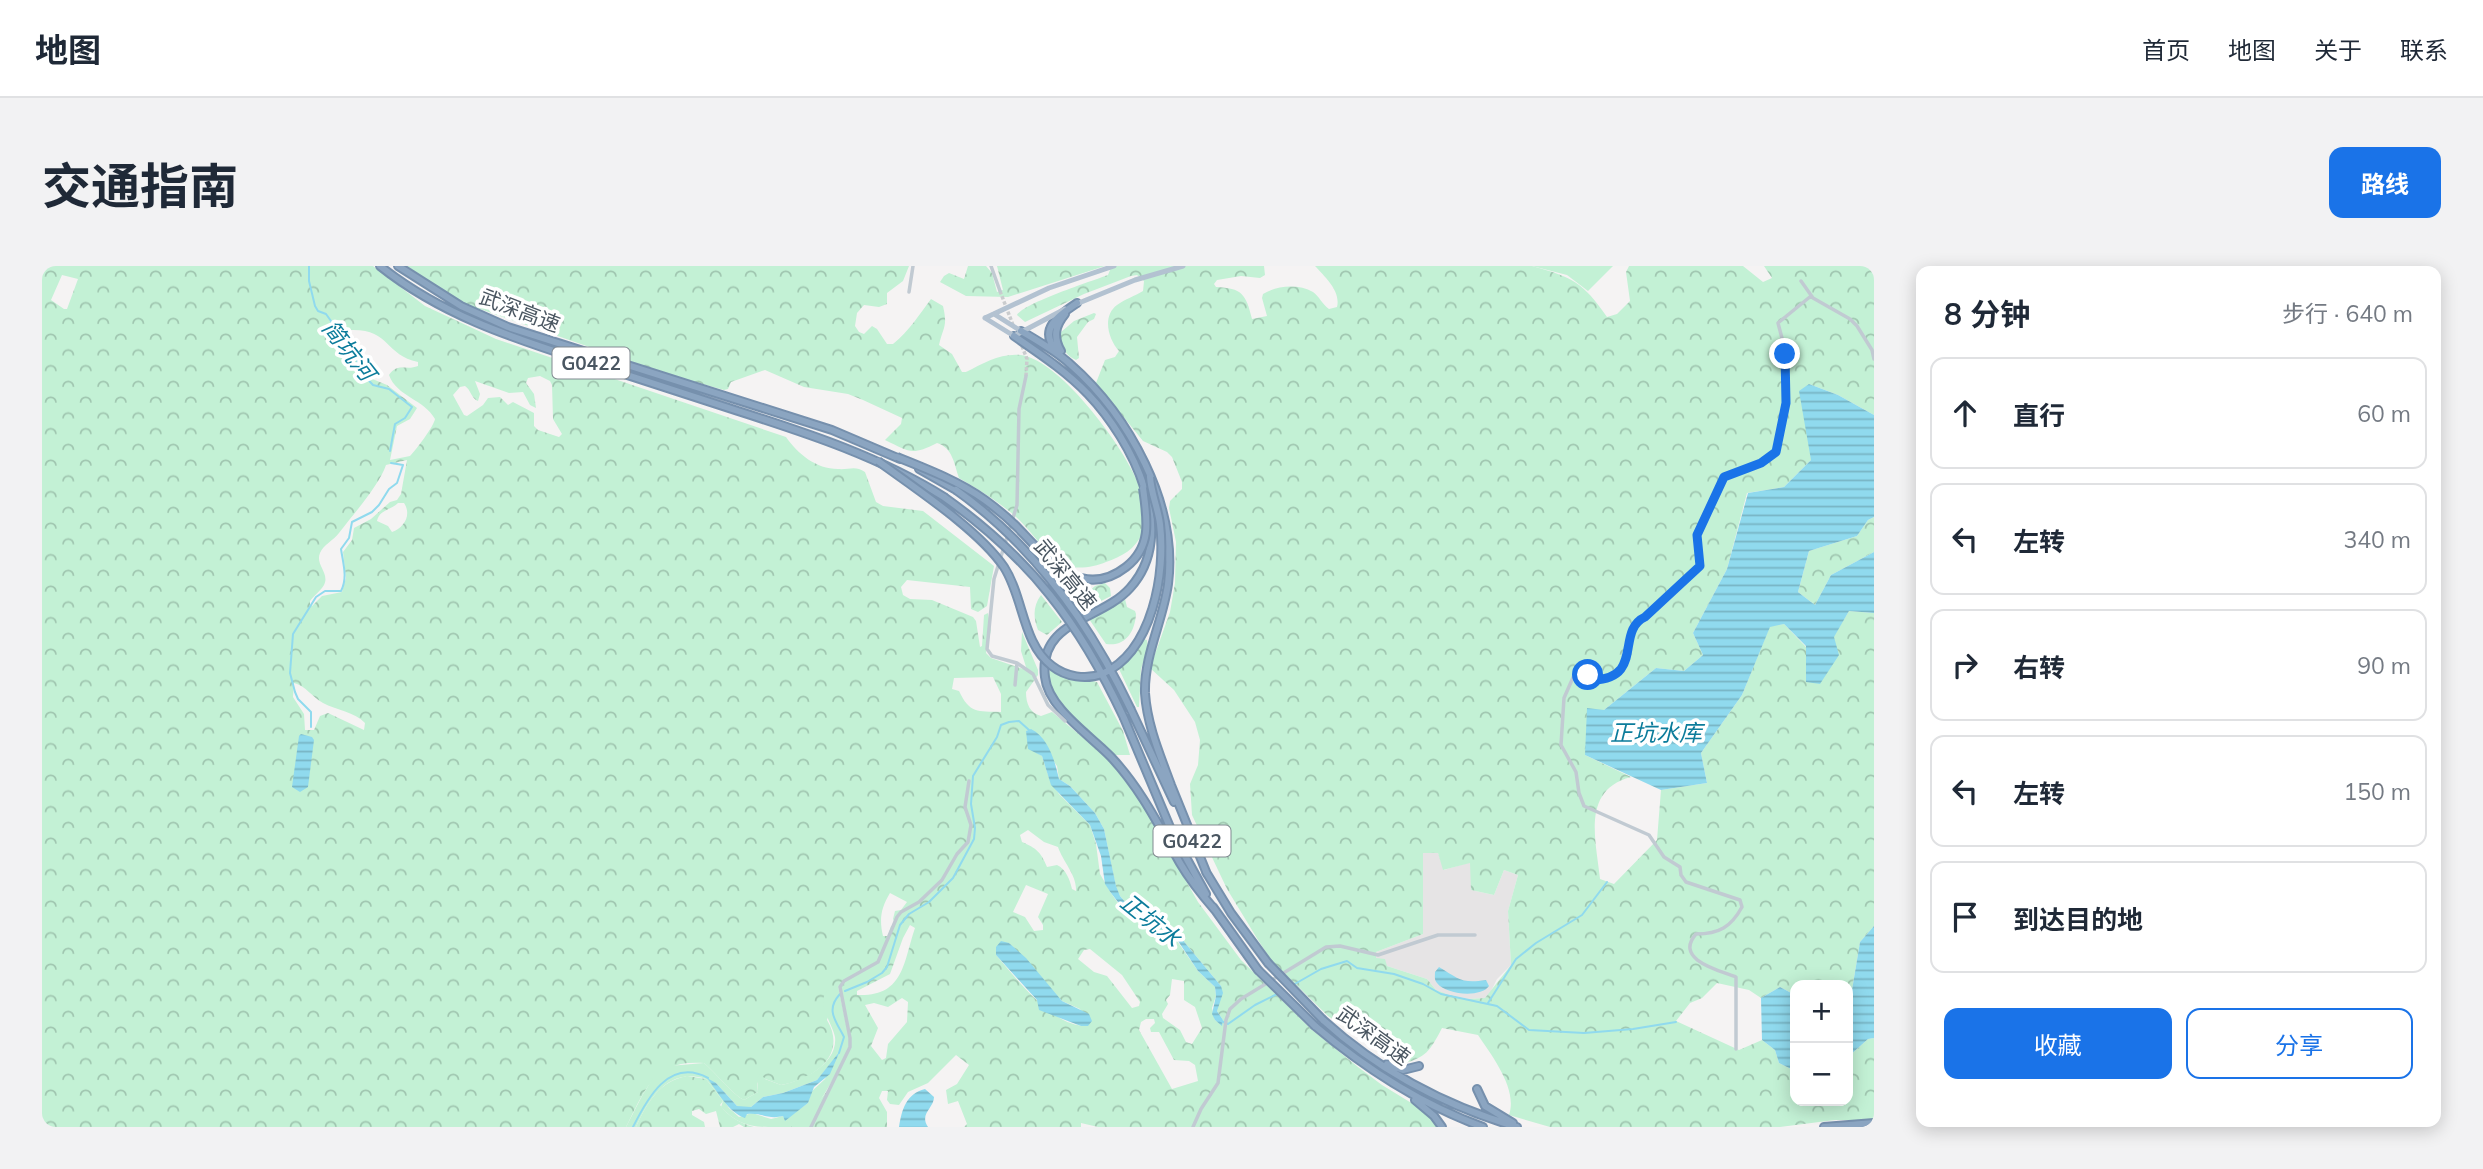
<!DOCTYPE html>
<html lang="zh">
<meta charset="utf-8">
<style>
body{margin:0;font-family:Mulish,"Noto Sans SC",sans-serif;background:#f2f2f3;color:#1f2937}
.controls{position:absolute;right:21px;bottom:21px;display:grid;overflow:hidden;border-radius:14px;box-shadow:0 4px 18px #0003}
.controls button{width:63px;height:63px;display:grid;place-items:center;padding:0;border:0;border-bottom:2px solid #e0e1e3;background:#fff;color:#1f2937;font:35px sans-serif}
.stop{position:absolute;width:21px;height:21px;margin:-16px;border:5px solid #1a73e8;border-radius:50%;background:#fff}
.stop.end{background:#1a73e8;border-color:#fff;box-shadow:0 2px 7px #0008}
.list{margin:0;padding:0;list-style:none}
h2{display:flex;justify-content:space-between;align-items:center;height:91px;margin:0;padding:0 28px;font-size:30px}
h2 small{font-size:23px;font-weight:400;color:#747a83}
.list li{display:grid;grid-template-columns:46px 1fr auto;gap:21px;align-items:center;box-sizing:border-box;height:112px;margin:0 14px 14px;padding:0 14px;border:2px solid #e0e1e3;border-radius:14px}
.list b{display:block;font-size:26px;white-space:nowrap}
.list em{font-size:23px;font-style:normal;color:#747a83}
.actions{display:flex;gap:14px;padding:21px 28px}
.actions a{flex:1;padding:16px 0;border:2px solid #1a73e8;border-radius:14px;text-align:center;font-size:24px;color:#1a73e8}
.actions .main{background:#1a73e8;color:#fff}
.icon{flex:none;width:38px;height:38px;fill:none;stroke:currentColor;stroke-width:2;stroke-linecap:round;stroke-linejoin:round}
.map{position:relative;flex:none;width:1832px;height:861px;overflow:hidden;border-radius:14px}
header{display:flex;align-items:center;gap:42px;box-sizing:border-box;height:98px;padding:0 35px;background:#fff;border-bottom:2px solid #e0e1e3}
header strong{font-size:33px}
nav{display:flex;gap:38px;margin-inline-start:auto;font-size:24px}
.intro{display:flex;align-items:center;justify-content:space-between;box-sizing:border-box;height:168px;padding:0 42px}
h1{margin:0;font-size:49px}
.button{padding:18px 32px;border-radius:14px;background:#1a73e8;color:#fff;font-size:24px;font-weight:700}
main{display:flex;gap:42px;padding:0 42px}
aside{flex:1;background:#fff;border-radius:14px;box-shadow:0 4px 18px #0003}
.map>svg:first-child{display:block}
</style>
<header>
<strong>地图</strong>
<nav><a>首页</a><a>地图</a><a>关于</a><a>联系</a></nav>
</header>
<div class="intro"><h1>交通指南</h1><a class="button">路线</a></div>
<main>
<div class="map">
<svg width="1832" height="861" viewBox="0 0 1832 861">
<defs>
<pattern id="forest-crowns" width="20" height="18" patternUnits="userSpaceOnUse" patternTransform="scale(1.75)"><rect width="20" height="18" fill="#c3f1d5"/><path d="M2 6a3 3 0 1 1 6 0M12 15a3 3 0 1 1 6 0" fill="none" stroke="#a0c6b0"/></pattern>
<pattern id="water-rules" width="6" height="5" patternUnits="userSpaceOnUse" patternTransform="scale(1.75)"><rect width="6" height="5" fill="#90daee"/><path d="M0 2.5h6" fill="none" stroke="#78b4c4"/></pattern>
</defs>
<rect width="100%" height="100%" fill="#f5f3f3"/>
<!-- education -->
<path fill="#e6e4e5" d="M1380,587H1396L1402,604L1429,596V624L1452,629L1462,604L1476,609L1466,645L1469,699L1455,713L1447,729L1443,732L1426,733L1400,727L1394,724L1385,713L1345,700L1334,692V686L1381,668Z"/>
<!-- forest -->
<path fill="url(#forest-crowns)" fill-rule="evenodd" d="M0,0H331L383,40L454,73L744,171C756,188 774,203 796,203C807,204 813,199 823,206L834,236L841,240L881,245L952,300L945,340L936,346L929,343L928,321L865,314L859,321L861,329L868,333L890,334L931,351L934,355L938,381L940,380L942,349L946,347L949,364L944,387L949,392L981,403L984,401L979,385L980,366L996,404V409L984,426C984,438 988,447 999,450L1010,446L1056,484L1089,518L1156,636L1199,694L1269,763L1316,801L1340,819L1389,849L1400,852L1399,861H1056L1039,857V861H922L925,858L916,835L906,838L904,824L915,818L927,799L914,789L886,817L866,826L857,839L848,838L845,834L846,825H840L837,832L845,846V861H748C773,845 800,811 806,781C809,765 800,736 796,720L785,754C806,789 772,813 739,819L721,812L715,817L716,826L702,834C691,829 674,807 662,797C612,793 603,824 584,861H0ZM20,9L36,13L25,43H22L9,34ZM309,64C348,63 343,89 376,96V100C364,105 356,96 347,109C355,131 382,133 393,153C392,160 374,184 368,190L348,194L355,160L368,153L375,142L345,119L328,112L311,90L291,72ZM498,110L508,115L510,119L511,153L520,168L517,171L496,164L492,160V147L471,136L466,139L458,131L446,132L441,139L425,150L422,149L411,129L418,121L423,120C429,124 429,132 436,135L438,128L433,115L467,127L481,126L488,139L494,142L492,128L484,117L486,112ZM365,194L359,228L355,234L348,236L329,253L312,262L310,274L301,286L304,312L300,326L280,330L270,340L268,339V335C272,330 279,324 282,319C288,307 273,299 278,287C281,279 292,274 297,267C310,250 338,218 344,199ZM356,237H362C370,249 362,262 350,266L346,260L335,255C337,244 349,244 356,237ZM951,411L959,428V446C935,445 928,448 917,425L910,423L912,412ZM252,417C264,420 270,431 281,437C294,444 313,446 323,457L322,464L286,447L278,450L272,464H263L262,448L251,431ZM989,464L1015,500L1017,513L1028,520L1053,547L1062,563L1074,621L1078,630L1084,637L1098,642L1134,666L1179,720L1175,745L1181,754L1180,759L1173,754L1170,742L1174,730L1173,721L1156,705L1133,672L1105,653L1089,647L1078,640L1069,627L1058,608L1054,578L1048,559L1017,528L1007,512L1000,490L992,485L984,465ZM986,564L1002,576L1016,581C1021,596 1035,609 1034,625L1030,623C1028,614 1024,603 1015,599L1005,601C999,586 994,582 980,576L978,569ZM984,619L1006,628L996,651L1001,659V664L992,665L983,651L971,646ZM848,627L865,636L859,644L853,645L851,653L853,657L852,660H849L846,670H841C837,653 839,642 848,627ZM868,659L873,662C861,697 862,731 815,729V725L848,708L861,672ZM967,677L1020,735L1038,743L1046,760C1011,762 975,713 954,689ZM1048,683L1080,709L1098,736L1097,740L1090,742L1065,710L1052,706L1036,693L1042,684ZM1130,713L1142,715V734L1153,741L1160,762L1150,778L1144,776L1138,764L1121,752L1120,748L1126,738L1124,734L1128,729ZM860,732L866,736L865,756L846,778L844,792L840,794L829,780L836,762L823,739L832,737L846,741ZM1104,753H1112L1113,757L1108,762L1109,766H1117L1132,794L1147,795L1153,799L1156,815L1130,823L1097,764L1099,756Z
M365,0H867L861,15L845,27V38L837,41L822,39L815,47L813,60L817,66L822,68L830,60L835,63L845,78H851C867,65 877,49 889,33L901,40C906,61 901,61 897,79L910,88L920,106H924C942,97 958,87 979,89C1019,94 1088,188 1099,225C1102,237 1104,256 1100,267C1094,283 1079,291 1064,296C1052,301 1035,304 1022,299C1008,293 987,262 974,251C956,235 937,224 917,212C912,198 911,182 895,177C869,190 868,186 843,174L859,158L860,152L821,134L806,128L762,121L723,104L689,116L686,123L682,124L628,109L432,41L409,31Z
M926,0H944L950,7L955,26L961,24L955,0H1063L966,31L924,30L898,16L902,10L907,7L922,13Z
M1065,0H1222L1223,9L1218,12L1199,10L1175,14L1172,18L1174,21C1200,22 1204,28 1210,53L1225,50L1220,32L1221,28C1235,19 1257,18 1271,26C1277,30 1280,38 1287,43L1295,41C1299,25 1283,11 1273,0H1490C1530,11 1541,16 1565,51L1575,48L1588,35L1584,6L1587,0H1701L1721,16L1730,12L1722,0H1832V149L1796,129L1767,118L1769,194L1742,221L1705,227L1685,303L1651,367L1661,389L1642,405L1614,402L1562,444L1543,489L1589,511C1539,524 1554,574 1558,613L1572,618L1615,574L1619,524L1665,517L1659,487L1700,429L1728,360L1742,358L1764,381V416L1807,345L1832,347V660L1818,676L1810,724L1806,726V719H1753V729L1738,721L1719,732L1707,724L1675,717L1660,732L1648,737L1634,755L1697,784L1720,774L1733,784L1737,797L1753,805V835H1806V791L1826,773L1832,772V854H1793L1738,861H1508L1467,849C1476,823 1450,790 1436,769L1400,762C1388,785 1384,792 1359,798L1286,750L1229,694L1216,674L1185,623L1150,549L1148,518L1156,499L1158,474L1153,456L1132,424L1108,402L1128,346L1133,317L1134,276L1127,242L1128,235L1140,223V216L1130,191L1125,186L1101,175L1054,117L1063,94L1073,91L1077,85C1066,73 1060,50 1075,39C1083,33 1093,30 1101,25L1102,15L1095,9L1089,10L1042,28L983,56L975,49C982,37 1050,15 1066,9L1068,4ZM1381,587H1396L1401,604L1428,597L1429,624L1452,629L1462,604L1476,609L1466,645L1469,699L1443,732L1426,733L1407,729L1394,724L1385,713L1345,700L1343,693L1334,692V686L1381,668Z
M1052,47L1054,48L1052,53L1046,56L1035,71L1037,92L1034,94C1023,90 1017,78 1019,66L1032,55Z
M1832,251V286L1789,309L1773,339L1756,326L1767,285L1815,270L1826,254Z
M1015,307L1021,309L1025,316L1037,318L1040,328L1045,327L1053,320L1063,317L1068,322L1069,330L1041,344L1013,308Z
M999,329L1020,356L1005,369L996,364C991,351 991,340 999,329Z
M1083,333L1085,341L1093,345L1094,348C1093,365 1084,381 1064,378L1047,353Z
M1101,373L1105,374L1106,381L1099,403L1097,441H1095L1077,403L1091,389Z
M1008,404C1023,416 1039,412 1055,416L1081,465L1088,489H1072C1056,470 998,431 1008,404Z
M645,810L664,813L681,835L678,839C687,851 698,857 712,861H702L697,858L691,861H678L674,845L664,848L657,843L650,845V849L662,856L663,861H594C605,837 617,815 645,810Z"/>
<!-- green -->
<path fill="#c3f1d5" fill-rule="evenodd" d="M1490,0H1571L1546,25L1525,9Z
M796,720L807,772V780C797,802 774,854 748,861C742,861 733,861 726,861C705,861 693,856 679,841L681,835L664,813C627,801 607,832 594,861H584L600,830L611,812L619,804L627,800L662,797C674,807 691,829 702,834L716,826L715,812L718,807L723,813L739,819C760,815 796,798 793,771C790,755 766,728 796,720ZM792,794L783,813L769,826L766,837L743,854L741,850L729,853L710,847L697,851L687,842L672,820L674,817L695,840L701,842L709,841L721,831L741,827L775,814Z"/>
<!-- water -->
<path fill="url(#water-rules)" d="M1767,118L1796,129L1832,149V251L1826,254L1815,270L1767,285L1756,326L1773,339L1789,309L1832,286V347L1807,345L1792,371L1797,389L1778,418L1764,416V380L1742,358L1728,361L1700,429L1659,487L1665,517L1619,524L1543,489L1545,442L1562,444L1614,402L1642,405L1661,389L1651,367L1685,303L1706,227L1742,221L1769,194L1757,125Z
M989,463C1007,472 1013,496 1017,513L1028,520L1053,547L1062,563L1074,620L1078,630L1084,637L1098,642L1134,666L1179,720L1181,727L1175,745L1181,754L1180,760L1173,754L1170,748L1174,730L1173,721L1156,705L1136,675L1105,653L1082,644L1069,627L1063,618L1059,590L1048,559L1009,519L1000,490L986,483L984,465Z
M259,468L270,471L272,474L266,521L258,526L250,521L257,470Z
M1832,660V772L1826,773L1806,791V726L1810,724L1818,676Z
M959,675L967,677L984,692L1020,735L1047,748L1050,755L1046,760H1039L997,744L995,734L954,689V681Z
M1397,701C1417,713 1420,718 1444,714L1447,720C1439,732 1404,729 1395,717C1392,714 1393,710 1393,706Z
M1738,721L1753,729V805L1737,797L1733,784L1720,774L1719,732Z
M798,785L788,808L772,821L766,837L743,855L741,850C726,854 719,846 705,848L703,852C686,846 676,826 665,812L674,817L695,840L709,841L721,831L741,827L775,814Z
M883,823L892,831C892,842 877,848 886,861H857C860,843 864,828 883,823Z"/>
<g fill="none" stroke-linecap="round" stroke-linejoin="round">
<!-- stream -->
<path stroke="#90daee" stroke-width="2" d="M267,0V15L273,40L276,45L284,48L289,55L293,70L314,91L318,105L331,119L347,123L370,141L363,152L353,158L348,185
M269,461V446L256,433L253,426L248,407L251,368L274,331L283,325H299C306,312 301,297 299,283L307,272L310,256L330,246L337,239L347,223L355,217L361,199L349,197
M1251,719L1279,703L1305,695L1315,702L1352,708L1381,718L1399,728L1455,740L1487,764L1542,767L1591,763L1634,756
M803,725L825,716L840,707L845,701L858,659L867,648L887,636L911,612L932,573L933,562L929,538L931,510L955,471L959,459L967,456L977,455L987,464
M1446,737L1474,693L1494,677L1540,649L1565,616
M1179,755L1186,758L1213,739L1237,727
M797,787L802,771C794,755 783,744 798,728
M591,861C605,833 627,791 666,812"/>
<!-- minor-tunnel -->
<path stroke="#caccce" stroke-width="3.5" stroke-dasharray="3.5 2" stroke-linecap="butt" d="M958,25L971,59
M978,75L985,93L984,110"/>
<!-- motorway casing -->
<g stroke="#7690ad" stroke-width="10">
<path id="motorway" d="M338,0C398,48 468,71 539,94C592,111 644,128 696,145C768,168 838,191 902,231
M356,0L419,40L466,61L790,164L858,193
M979,65C996,75 1014,85 1028,98C1087,150 1136,238 1126,318C1121,355 1102,389 1103,427C1105,459 1118,489 1129,519C1141,548 1153,578 1165,608
M972,70C998,88 1024,105 1046,128C1090,174 1138,267 1088,322C1059,355 996,354 1003,411C1006,442 1049,470 1069,491C1099,523 1117,560 1138,597C1148,614 1160,629 1173,644
M1019,85C1011,71 1013,60 1023,48
M1015,86C995,63 1017,49 1035,37
M877,203L914,224
M1089,444L1132,536
M1082,452L1130,566L1164,628
M1164,606L1189,647L1226,697
M1171,641L1216,704
M1281,754C1336,804 1404,840 1475,861
M1273,760C1324,803 1378,838 1441,861
M1345,798L1361,804L1377,800
M1435,823L1443,840L1471,857
M1373,834L1392,850L1400,861
M1782,861L1832,857"/>
</g>
<!-- minor -->
<path stroke="#c1cad2" stroke-width="3.5" d="M949,0L958,25
M1759,15L1771,32L1808,53L1815,60L1830,84L1832,93
M867,26L871,0
M984,110L977,143L975,239L952,313L945,383L950,390L975,397L991,408L1006,439L1023,455
M973,419L975,397
M1694,783V711C1679,705 1631,694 1654,668C1677,668 1689,661 1700,641L1698,634L1644,616L1639,609L1638,601L1622,591L1607,569L1542,540L1537,527L1534,506L1519,479L1522,432L1533,407L1539,406C1543,408 1549,413 1553,414C1558,415 1565,413 1569,410C1597,395 1578,363 1603,351L1655,306L1658,300L1655,269L1682,211L1719,197L1734,186L1738,175L1745,126L1741,76L1736,57L1769,30
M769,861L808,781V772L798,721L802,715L836,696L855,651L859,646L877,636L900,614L915,588L926,576L929,559L923,541L927,515
M1151,861L1159,843L1176,817L1184,754L1188,743L1199,733L1284,681L1298,680L1336,689L1396,669H1433"/>
<!-- primary -->
<path stroke="#b3c2d1" stroke-width="5" d="M1032,39L1093,14L1141,0
M952,48L979,65
M943,52L972,70L1023,43
M943,52L1007,22L1072,0"/>
<!-- motorway -->
<use href="#motorway" stroke="#8ba5c1" stroke-width="6"/>
<!-- motorway-bridge casing -->
<g stroke="#7690ad" stroke-width="10" stroke-linecap="butt">
<path id="motorway-bridge" d="M855,191C885,203 916,215 943,234C954,242 966,252 976,262C1004,291 1039,336 1084,301C1111,280 1105,252 1101,222
M836,195C873,222 937,264 962,301C982,332 980,377 1010,400C1024,411 1044,414 1060,408C1111,386 1124,306 1118,258C1116,242 1109,227 1108,211
M914,224C993,280 1048,358 1089,444
M902,231C988,292 1038,357 1082,452
M1226,697L1281,754
M1216,704L1273,760"/>
</g>
<!-- motorway-bridge -->
<use href="#motorway-bridge" stroke="#8ba5c1" stroke-width="6"/>
</g>
<g fill="none" stroke-linecap="round" stroke-linejoin="round">
<!-- route -->
<path stroke="#1a73e8" stroke-width="9" d="M1546,409L1551,414C1603,412 1573,365 1603,351L1658,300L1655,269L1682,211L1719,197L1734,186L1744,137L1743,88"/>
</g>
<g text-anchor="middle" dominant-baseline="central" stroke-width="7" stroke-linejoin="round" paint-order="stroke">
<!-- shield labels -->
<g fill="#fff" stroke="#808990" stroke-width="2">
<rect x="510.5" y="81.5" width="77" height="31" rx="5"/>
<rect x="1111.5" y="559.5" width="77" height="31" rx="5"/>
</g>
<g font-size="19" font-weight="bold" fill="#4a5661">
<text x="549" y="97">G0422</text>
<text x="1150" y="575">G0422</text>
</g>
<!-- street labels -->
<g font-size="21" fill="#4a5661" stroke="#fff">
<text transform="translate(478 44) rotate(21)">武深高速</text>
<text transform="translate(1024 308) rotate(51)">武深高速</text>
<text transform="translate(1332 769) rotate(36)">武深高速</text>
</g>
<!-- water labels -->
<g font-size="23" font-style="italic" fill="#0c7c9b" stroke="#fff">
<text transform="translate(307 84) rotate(52)">简坑河</text>
<text x="1614" y="466">正坑水库</text>
<text transform="translate(1109 654) rotate(39)">正坑水</text>
</g>
</g>
</svg>
<div class="controls">
<button>+</button>
<button>−</button>
</div>
<div class="stop" style="left:1546px;top:409px"></div>
<div class="stop end" style="left:1743px;top:88px"></div>
</div>
<aside>
<h2>8 分钟<small>步行 · 640 m</small></h2>
<ul class="list">
<li><svg class="icon" aria-label="ahead" viewBox="0 0 24 24"><path d="M12 20V5M6 11l6-6 6 6"/></svg><div><b>直行</b></div><em>60 m</em></li>
<li><svg class="icon" aria-label="left" viewBox="0 0 24 24"><path d="M17 20v-9H6M10 6l-5 5 5 5"/></svg><div><b>左转</b></div><em>340 m</em></li>
<li><svg class="icon" aria-label="right" viewBox="0 0 24 24"><path d="M7 20v-9h11M14 6l5 5-5 5"/></svg><div><b>右转</b></div><em>90 m</em></li>
<li><svg class="icon" aria-label="left" viewBox="0 0 24 24"><path d="M17 20v-9H6M10 6l-5 5 5 5"/></svg><div><b>左转</b></div><em>150 m</em></li>
<li><svg class="icon" aria-label="arrive" viewBox="0 0 24 24"><path d="M6 21V4h12l-3 4 3 4H6"/></svg><div><b>到达目的地</b></div></li>
</ul>
<div class="actions"><a class="main">收藏</a><a>分享</a></div>
</aside>
</main>
